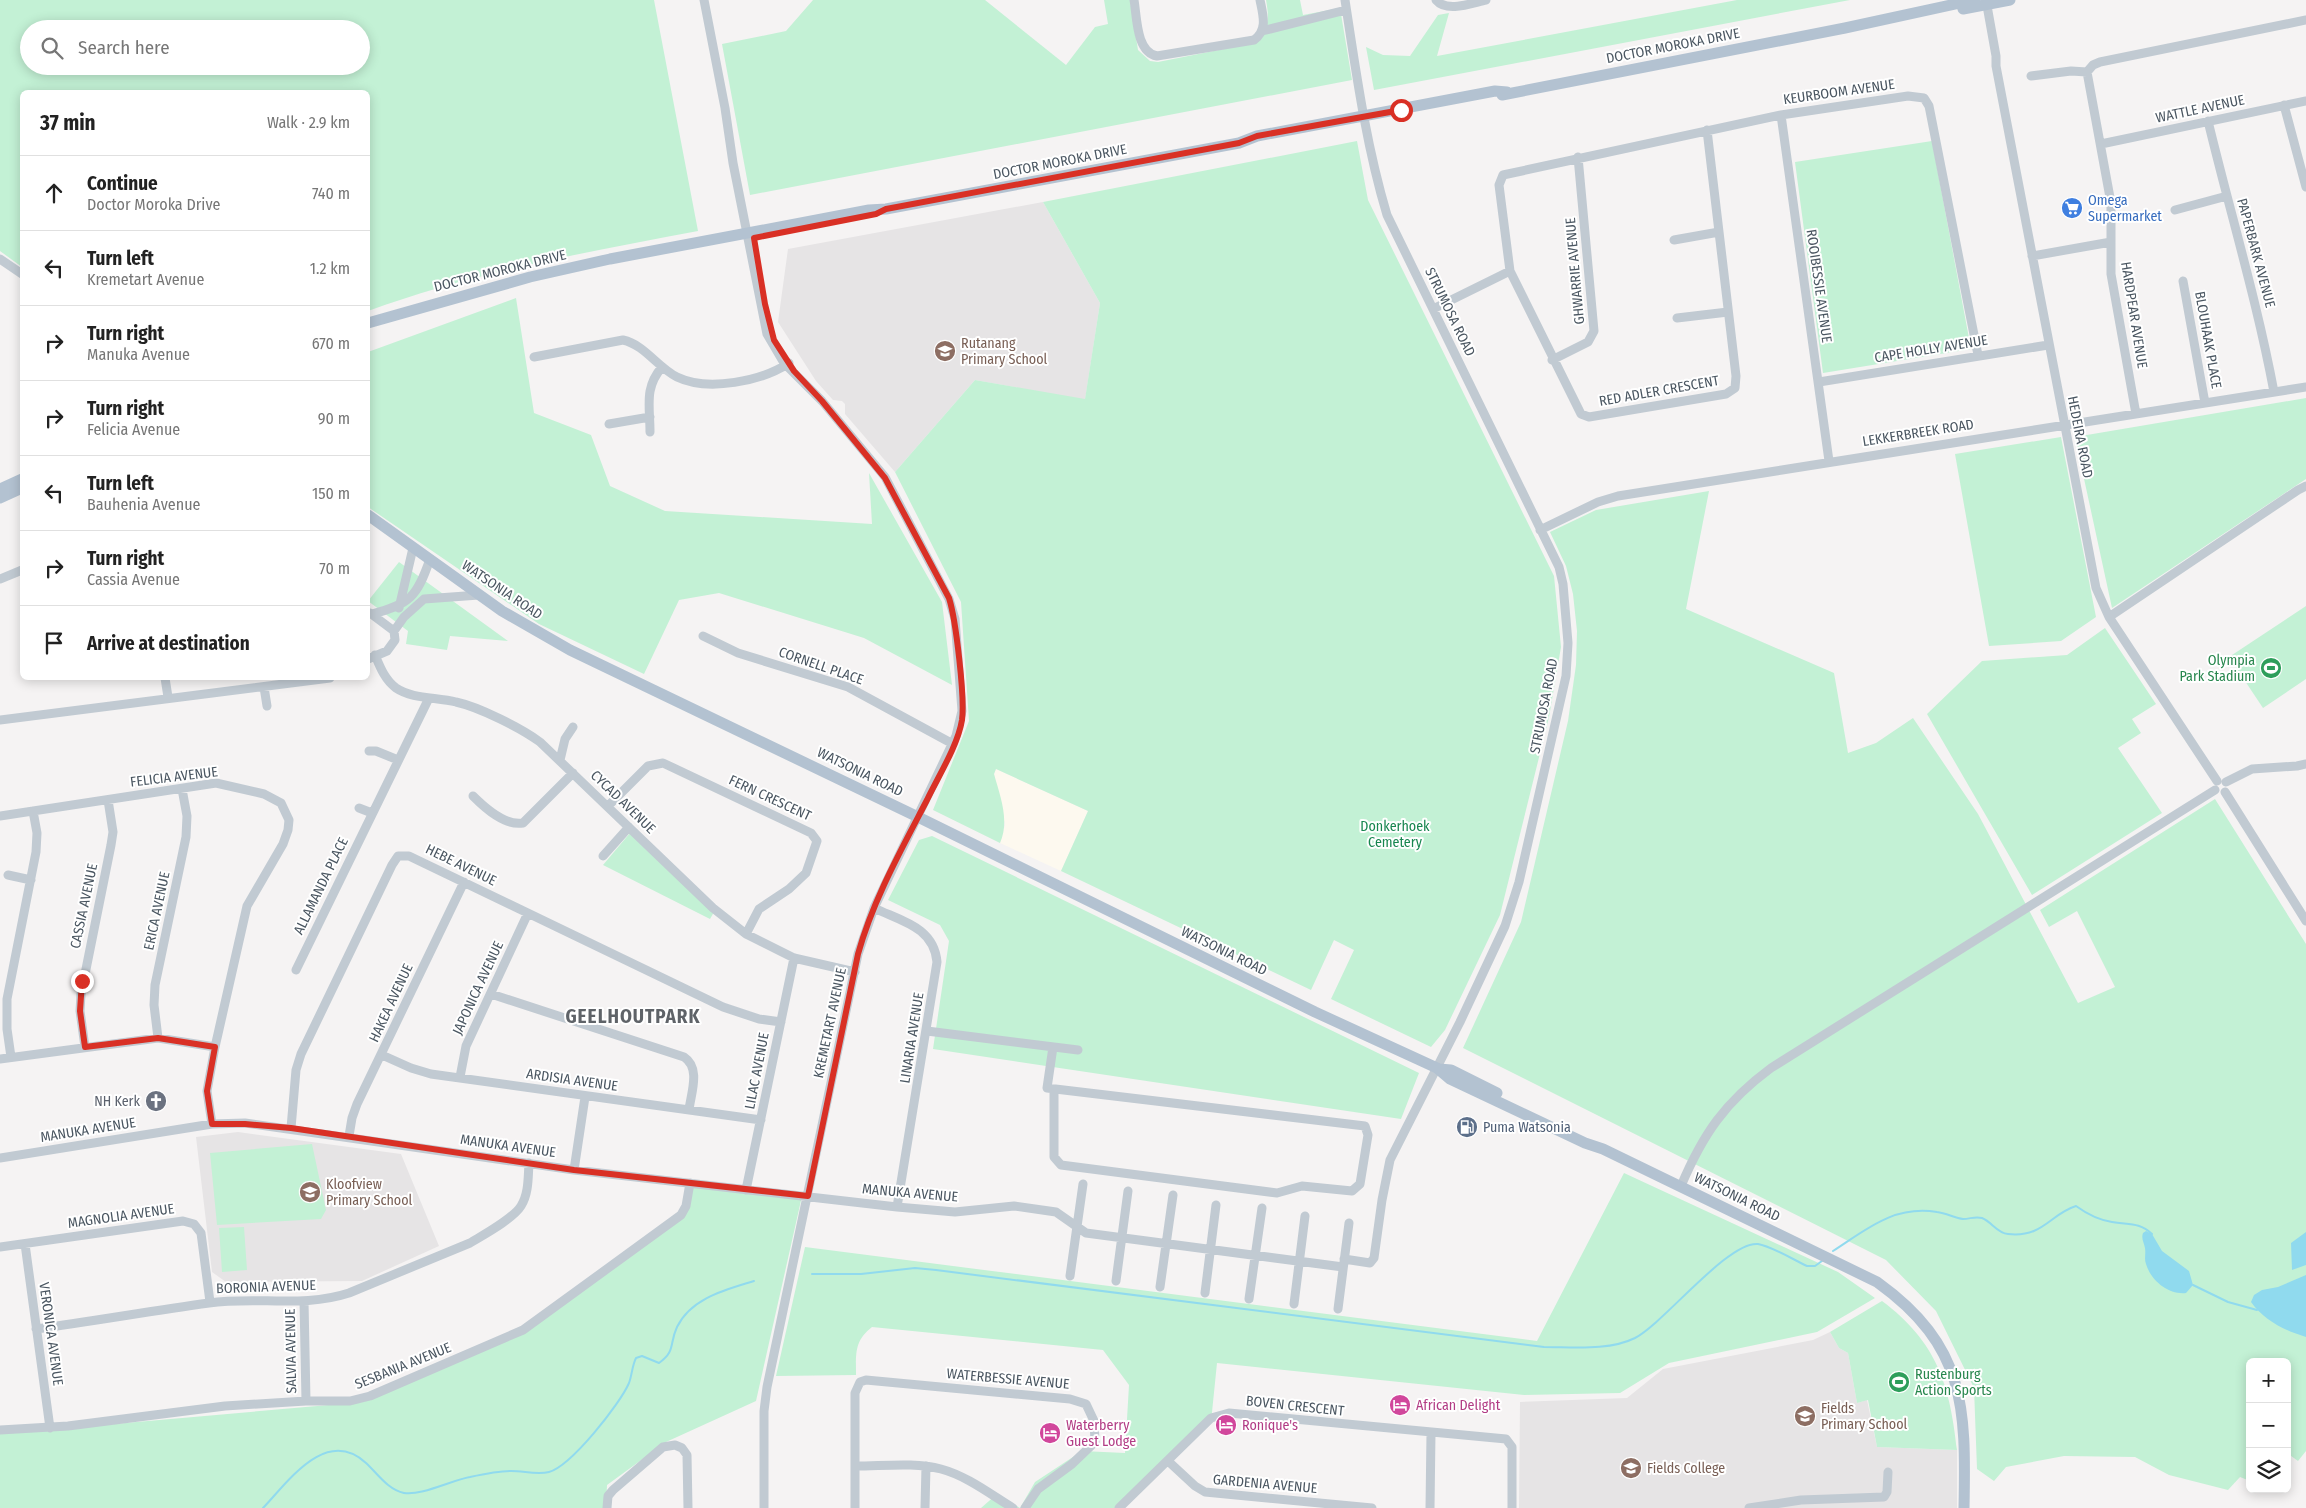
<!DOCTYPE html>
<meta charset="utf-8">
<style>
body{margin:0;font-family:"Fira Sans Condensed",sans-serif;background:#f2f2f2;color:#222}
.controls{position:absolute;right:15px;bottom:15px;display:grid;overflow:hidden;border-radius:8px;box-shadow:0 2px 12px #0003}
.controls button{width:45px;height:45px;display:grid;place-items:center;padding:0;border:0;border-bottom:1px solid #e0e0e0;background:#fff;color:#222;font:25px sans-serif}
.stop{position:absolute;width:15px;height:15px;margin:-11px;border:4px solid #d93025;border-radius:50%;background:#fff}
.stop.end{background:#d93025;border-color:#fff;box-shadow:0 1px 5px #0008}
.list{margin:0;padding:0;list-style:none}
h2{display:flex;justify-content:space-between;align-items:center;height:65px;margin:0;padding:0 20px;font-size:21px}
h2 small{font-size:16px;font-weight:400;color:#767676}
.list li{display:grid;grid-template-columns:32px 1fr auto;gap:15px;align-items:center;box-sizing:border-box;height:75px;padding:0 20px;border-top:1px solid #e0e0e0}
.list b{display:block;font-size:19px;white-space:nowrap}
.list p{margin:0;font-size:16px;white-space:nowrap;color:#767676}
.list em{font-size:16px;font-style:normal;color:#767676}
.icon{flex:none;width:28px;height:28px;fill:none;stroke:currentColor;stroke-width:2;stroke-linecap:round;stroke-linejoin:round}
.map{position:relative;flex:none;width:2306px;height:1508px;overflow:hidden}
.search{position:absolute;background:#fff;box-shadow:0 2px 12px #0003;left:20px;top:20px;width:350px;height:55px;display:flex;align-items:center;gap:12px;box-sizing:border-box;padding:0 18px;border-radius:28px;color:#767676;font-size:19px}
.panel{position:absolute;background:#fff;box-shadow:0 2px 12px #0003;left:20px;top:90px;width:350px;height:590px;border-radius:8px}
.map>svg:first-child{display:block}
</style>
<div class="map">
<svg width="2306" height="1508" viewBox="0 0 2306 1508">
<rect width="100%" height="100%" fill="#f5f3f3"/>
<!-- commercial -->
<path fill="#fdf9ef" d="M996,769L1088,811L1061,871L1000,843L1005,825L994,774Z"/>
<!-- education -->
<path fill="#e6e4e5" d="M1043,202L1100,303L1085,400L975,380L895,472L845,414V404L842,401L833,400L816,381L778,322L788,249Z
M238,1132L401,1154L439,1246L362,1281L226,1282L212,1272L196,1137Z
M1830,1332L1839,1348L1848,1353L1857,1403L1867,1400L1877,1447L1957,1450V1508H1519L1520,1402L1627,1398L1663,1369L1813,1340Z"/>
<!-- green -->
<path fill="#c3f1d5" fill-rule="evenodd" d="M0,0H654L698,231C587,252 475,272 368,311V92H22V267L0,251ZM29,29H361V66H29Z
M813,0H985L1066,65L1095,27L1108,24L1104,0H1130L1138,50L1150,61L1158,62L1254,43C1268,26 1270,22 1266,0H1300L1303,15L1340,8L1352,80L750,195L722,44L786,31Z
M1737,0H1850L1374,90L1366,47L1383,55L1410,56L1438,15L1449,13L1437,56Z
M1357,141L1368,200L1554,576L1561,647L1549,717L1500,915L1445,1030L1431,1047L1331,999L1354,950L1334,940L1311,990L1061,871L1088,811L996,769L994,774C1000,796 1010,820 1000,843L933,810L969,721L961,602L895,472L975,380L1085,399L1100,303L1043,202Z
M1932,141L1971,349L1823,373L1795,162Z
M516,298L534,413L591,435L610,486L665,511L872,524L869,473L942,602L952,685L864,638L719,593L679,600L644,674L539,624L368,507V352Z
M2306,398V479L2112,608L2075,437Z
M2061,437L2096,617L2061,641L1989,646L1955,454Z
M1709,491L1686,609L1834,673L1848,753L1876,743L1913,718L1978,814L2078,1003L2115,987L2077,911L2049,927L2040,910L2215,799L2306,944V1451L2298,1461L2287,1453V1362H2250V1481L2240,1477L2228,1490L2169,1475L2135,1457L2064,1456L2006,1467L1994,1481L1977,1469L1974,1388L1936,1311L1886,1260L1463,1048L1521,922L1568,721L1576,665L1577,631L1573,594L1566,566L1550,532L1596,510Z
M399,562L508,641L450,636L447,650L406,644L408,631L368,601Z
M2306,606V679L2263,708L2229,657Z
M2105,628L2156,704L2132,719L2141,733L2118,748L2162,813L2032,895L1927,714L1982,661L2067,655Z
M630,833L714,912L710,919L603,865Z
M932,836L1419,1073L1401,1119L933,1049L949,941L940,925L888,900L919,840Z
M312,1144L326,1210L321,1219L217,1225L210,1153Z
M1624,1173L1838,1272L1875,1298L1817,1332L1669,1363L1620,1393L1524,1395L1217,1363L1211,1422L1124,1508H981L997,1494L1020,1508L1035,1482L1082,1451L1125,1453L1129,1385L1103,1350L872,1327C854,1341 856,1354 856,1375L776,1376L805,1247L1537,1341Z
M690,1183L802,1196L756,1401L666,1442L607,1485L606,1508H0V1434L363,1402L528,1331L686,1214Z
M244,1227L247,1270L222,1272L219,1228Z
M1882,1301C1937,1342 1950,1385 1957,1450L1877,1447L1868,1400L1857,1403L1848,1353L1839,1348L1830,1332Z"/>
<!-- water -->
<path fill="#90daee" d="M2146,1231L2152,1234L2162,1251L2189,1271L2193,1285L2186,1293C2169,1295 2151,1281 2146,1264C2144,1259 2146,1254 2145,1248C2144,1242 2141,1239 2143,1233Z
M2306,1232V1265L2292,1270L2291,1243Z
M2306,1275V1337C2285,1331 2264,1320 2251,1302L2254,1295L2262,1290L2278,1287Z"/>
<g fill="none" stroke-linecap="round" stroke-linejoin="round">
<!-- stream -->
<path stroke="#90daee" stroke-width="2" d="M1833,1251C1867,1229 1894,1205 1937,1212C1946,1213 1955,1218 1963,1219C1970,1219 1975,1216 1982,1218C1992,1222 1997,1233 2008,1234C2043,1238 2050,1214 2076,1206C2087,1214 2099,1220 2112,1222C2129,1225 2139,1222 2152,1234
M812,1274H861L915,1268L936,1270L1544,1347C1573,1347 1609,1351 1635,1338C1665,1322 1728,1241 1758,1244C1771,1246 1794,1260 1807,1266H1815L1822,1261
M2193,1285L2228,1302L2257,1310
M263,1508C288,1482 326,1426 366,1463C377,1473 388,1490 404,1493C421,1496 452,1480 470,1477C484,1474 498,1471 511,1471C524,1471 537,1475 549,1472C571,1466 620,1404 629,1383C632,1375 632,1366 636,1358L642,1356L659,1363C676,1351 669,1344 677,1327C691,1298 725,1290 754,1281"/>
<!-- minor -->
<path stroke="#c1cad2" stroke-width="9" d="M704,0L725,108L733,163L767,334L784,363L822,401L885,477L949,599L955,619L962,711L956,736L874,908L858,954L767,1387L764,1411V1508
M1134,0C1137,17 1136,52 1157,56L1254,40C1268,30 1263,15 1260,0
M1436,0C1447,13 1472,3 1486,0
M1986,0L1996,56V66L2096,588L2109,617L2217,781
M1262,31L1346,10
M2031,76L2071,71L2087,72
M2284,105L2306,187
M1781,115L1829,461
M2208,121C2230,212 2257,301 2274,392
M1707,130L1736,376L1735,388L1726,394L1589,417L1581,414L1510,271L1499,185L1503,175L1781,115L1908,96L1924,98L1929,106L1978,355
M2101,144L2306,101
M2175,210L2227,196
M1674,240L1719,232
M2032,256L2111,242
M0,259L22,274
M2183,281L2205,403
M1433,309L1510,271
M1677,318L1728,312
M534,357L623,340C645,345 657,367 677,377C708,392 762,381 789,363
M1552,360L1588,342L1594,331L1578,157
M1819,382L2048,345
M2136,414L2111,274V203L2087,72L2093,65L2100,62L2306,20
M609,424L650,417
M650,432C650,406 644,388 662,367
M1540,530L1598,502L1618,496L2306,387
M0,579L22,570
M399,608L413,548
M372,614C410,604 417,597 430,559
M2109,617L2298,490L2306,486
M394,631L404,617L424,599L479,595
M703,636L738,653L848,687L953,744
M375,655C380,667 385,680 396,688C412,699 437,697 456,702C479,707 521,728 540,742L713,908L746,934L794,958L855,972
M368,659L387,651L395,640L394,631L370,613
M165,678L168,697
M264,687L267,706
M0,720L330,678
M369,751H376L398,760
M560,760L565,739L573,727
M2226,782L2252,769L2297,766L2306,764
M2225,792L2306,921
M473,796C486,809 505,826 523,823L573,773
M608,806L648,766L663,763L811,833L817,841L806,873L789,889L759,909L746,934
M359,808L372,813
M0,816L216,783L264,794L281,803L289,820L288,830L283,844L247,906L215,1047L207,1091L212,1124
M603,856L629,827
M8,875L31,880
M874,908C901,921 934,927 937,962L897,1207
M296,970L429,698
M491,994L684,1057C701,1068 691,1093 689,1110
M927,1031L1078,1050
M158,1038L154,1005L155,985L186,837L187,816L182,789
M85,1047L80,1011L81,994L111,845L113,832L108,800
M1053,1047L1047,1088L1365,1126L1368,1135L1360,1184L1352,1191L1302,1186L1277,1193L1061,1165L1054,1157V1089
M382,1055L411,1068L431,1074L761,1120
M11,1057L7,1029V999L36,852L37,833L33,811
M0,1059L158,1038L215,1047
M460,1077L466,1046L528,913
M291,1128L296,1070L301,1054L392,865L398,856H409L723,1007L759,1019L781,1022
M349,1136L352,1118L357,1104L464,882
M0,1158L212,1124L245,1123L574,1170L897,1207L955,1212L1014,1206L1056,1212L1086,1233L1343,1267
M574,1170L585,1097
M1681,1186C1703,1134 1725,1102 1771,1068L2215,790
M746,1190L794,958
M25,1244L50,1428
M0,1247L183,1221L194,1224L201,1233L210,1302
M1344,1259L1370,1263L1374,1258L1382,1200L1390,1160L1460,1022L1505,926L1519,882L1566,676L1568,643L1563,584L1559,567L1387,215C1366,145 1356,72 1345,0
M1070,1276L1083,1184
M1116,1281L1128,1191
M1160,1287L1173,1195
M1205,1293L1216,1205
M1249,1299L1262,1208
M304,1301L306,1401
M1294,1304L1305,1216
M1338,1309L1349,1223
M36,1329C94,1321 151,1311 209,1303C256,1296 303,1308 349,1293L470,1243C483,1235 513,1219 521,1206C529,1193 528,1177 529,1163
M0,1430L68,1426L225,1406L306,1401H350L370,1396L523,1330L681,1215L686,1206L690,1183
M1168,1461L1195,1486L1205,1492L1372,1508
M856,1466C883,1466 915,1462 941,1469C967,1476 990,1494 1013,1508
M607,1508L608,1496L613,1490L663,1447L675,1445L682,1448L687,1455L688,1508
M855,1508V1393L860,1382L866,1380L1070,1399L1086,1404L1094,1421L1095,1442L1072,1464L1038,1489L1025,1508
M925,1508L926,1466
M1119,1508L1211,1418L1229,1413L1506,1439L1512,1447V1508
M1430,1508L1431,1433
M1749,1508L1801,1500L1884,1497L1887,1492L1888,1472"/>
<!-- major -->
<path stroke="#b3c2d1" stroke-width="11" d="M1963,9L2010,0
M1502,95L1845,28L1974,0
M368,323L530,277L610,259L869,210L886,209L1239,143L1257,136L1495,91L1507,92
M0,489L22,479
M0,498L22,488
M368,515L502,611L570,650L918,817L1315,1012L1437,1068L1450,1079L1585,1143L1603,1149L1877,1282C1966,1346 1966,1407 1964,1508
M1439,1069L1451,1070L1497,1093"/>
</g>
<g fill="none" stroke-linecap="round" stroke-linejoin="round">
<!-- route -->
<path stroke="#d93025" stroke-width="6" d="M82,981L80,1011L85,1047L158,1038L215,1047L207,1091L212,1124H245L291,1128L574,1170L808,1196L858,954C873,900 901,850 927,800C938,777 958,745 962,720C965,698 956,620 949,598L885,478L822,401L794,371L774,340L765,304L754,238L876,214L886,209L1239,143L1257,136L1401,110"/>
</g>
<!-- icons -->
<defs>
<g id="supermarket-disc" transform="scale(1.125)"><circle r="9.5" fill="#3f7fe0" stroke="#fff"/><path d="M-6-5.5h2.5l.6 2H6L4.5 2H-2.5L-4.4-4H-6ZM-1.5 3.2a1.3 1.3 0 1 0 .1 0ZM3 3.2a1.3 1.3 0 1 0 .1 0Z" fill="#fff"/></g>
<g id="school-disc" transform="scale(1.125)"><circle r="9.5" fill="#8d6e63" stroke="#fff"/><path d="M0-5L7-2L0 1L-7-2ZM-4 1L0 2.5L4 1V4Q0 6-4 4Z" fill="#fff"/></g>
<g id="stadium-disc" transform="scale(1.125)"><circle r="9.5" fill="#2e9e5b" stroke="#fff"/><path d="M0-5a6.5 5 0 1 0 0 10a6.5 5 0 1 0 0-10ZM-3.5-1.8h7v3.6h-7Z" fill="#fff"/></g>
<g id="church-disc" transform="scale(1.125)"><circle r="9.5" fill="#6b7280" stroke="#fff"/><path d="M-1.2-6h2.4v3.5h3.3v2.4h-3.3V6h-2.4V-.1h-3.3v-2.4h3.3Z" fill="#fff"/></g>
<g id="fuel-disc" transform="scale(1.125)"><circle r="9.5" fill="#5c6f8a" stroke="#fff"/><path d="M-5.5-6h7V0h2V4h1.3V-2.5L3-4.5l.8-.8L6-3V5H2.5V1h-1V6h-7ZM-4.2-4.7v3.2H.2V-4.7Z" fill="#fff"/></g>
<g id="hotel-disc" transform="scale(1.125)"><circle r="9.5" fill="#d1479c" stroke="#fff"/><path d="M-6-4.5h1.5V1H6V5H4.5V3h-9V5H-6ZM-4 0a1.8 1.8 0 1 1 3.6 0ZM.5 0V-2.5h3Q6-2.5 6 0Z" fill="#fff"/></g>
<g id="university-disc" transform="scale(1.125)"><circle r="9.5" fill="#8d6e63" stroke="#fff"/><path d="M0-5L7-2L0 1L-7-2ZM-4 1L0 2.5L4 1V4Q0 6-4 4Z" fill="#fff"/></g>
</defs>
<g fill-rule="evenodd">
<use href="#supermarket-disc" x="2072" y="208"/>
<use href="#school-disc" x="945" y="351"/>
<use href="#stadium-disc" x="2271" y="668"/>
<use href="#church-disc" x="156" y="1101"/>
<use href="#fuel-disc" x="1467" y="1127"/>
<use href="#school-disc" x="310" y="1192"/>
<use href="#stadium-disc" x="1899" y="1382"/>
<use href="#hotel-disc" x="1400" y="1405"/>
<use href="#school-disc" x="1805" y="1416"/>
<use href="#hotel-disc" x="1226" y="1425"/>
<use href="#hotel-disc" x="1050" y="1433"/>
<use href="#university-disc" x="1631" y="1468"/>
</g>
<g text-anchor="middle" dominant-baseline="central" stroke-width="4" stroke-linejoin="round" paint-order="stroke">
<!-- street labels -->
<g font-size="14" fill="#4a5661" stroke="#fff">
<text transform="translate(1673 46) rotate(-11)">DOCTOR MOROKA DRIVE</text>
<text transform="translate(1839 92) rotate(-8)">KEURBOOM AVENUE</text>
<text transform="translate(2200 109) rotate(-12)">WATTLE AVENUE</text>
<text transform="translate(1060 162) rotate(-11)">DOCTOR MOROKA DRIVE</text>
<text transform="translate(2256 253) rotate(75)">PAPERBARK AVENUE</text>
<text transform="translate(500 271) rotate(-14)">DOCTOR MOROKA DRIVE</text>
<text transform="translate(1575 271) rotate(-95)">GHWARRIE AVENUE</text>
<text transform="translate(1819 286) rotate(82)">ROOIBESSIE AVENUE</text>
<text transform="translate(1450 312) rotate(64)">STRUMOSA ROAD</text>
<text transform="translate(2134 315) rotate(81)">HARDPEAR AVENUE</text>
<text transform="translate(2208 340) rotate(80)">BLOUHAAK PLACE</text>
<text transform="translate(1931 349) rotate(-9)">CAPE HOLLY AVENUE</text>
<text transform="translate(1659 391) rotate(-10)">RED ADLER CRESCENT</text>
<text transform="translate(1918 433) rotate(-9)">LEKKERBREEK ROAD</text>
<text transform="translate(2080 437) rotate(79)">HEDEIRA ROAD</text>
<text transform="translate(502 590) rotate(34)">WATSONIA ROAD</text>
<text transform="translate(821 666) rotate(19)">CORNELL PLACE</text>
<text transform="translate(1544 706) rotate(-79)">STRUMOSA ROAD</text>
<text transform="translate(860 772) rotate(26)">WATSONIA ROAD</text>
<text transform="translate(174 777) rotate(-7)">FELICIA AVENUE</text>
<text transform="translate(770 798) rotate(25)">FERN CRESCENT</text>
<text transform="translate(623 802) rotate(44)">CYCAD AVENUE</text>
<text transform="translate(461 865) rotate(26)">HEBE AVENUE</text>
<text transform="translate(321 886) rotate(-64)">ALLAMANDA PLACE</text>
<text transform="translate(84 906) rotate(-78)">CASSIA AVENUE</text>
<text transform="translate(157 911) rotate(-78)">ERICA AVENUE</text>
<text transform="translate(1224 951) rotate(26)">WATSONIA ROAD</text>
<text transform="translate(478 988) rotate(-65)">JAPONICA AVENUE</text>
<text transform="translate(391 1003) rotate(-65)">HAKEA AVENUE</text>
<text transform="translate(830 1023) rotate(-78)">KREMETART AVENUE</text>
<text transform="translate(912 1038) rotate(-81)">LINARIA AVENUE</text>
<text transform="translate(757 1071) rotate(-79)">LILAC AVENUE</text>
<text transform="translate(572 1080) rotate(8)">ARDISIA AVENUE</text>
<text transform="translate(88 1130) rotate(-9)">MANUKA AVENUE</text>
<text transform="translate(508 1146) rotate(8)">MANUKA AVENUE</text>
<text transform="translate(910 1193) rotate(5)">MANUKA AVENUE</text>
<text transform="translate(1737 1197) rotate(26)">WATSONIA ROAD</text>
<text transform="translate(121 1216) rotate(-8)">MAGNOLIA AVENUE</text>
<text transform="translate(266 1287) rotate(-2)">BORONIA AVENUE</text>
<text transform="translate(51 1334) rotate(82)">VERONICA AVENUE</text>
<text transform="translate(291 1351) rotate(-91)">SALVIA AVENUE</text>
<text transform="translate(403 1366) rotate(-22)">SESBANIA AVENUE</text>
<text transform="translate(1008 1379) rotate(5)">WATERBESSIE AVENUE</text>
<text transform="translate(1295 1406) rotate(6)">BOVEN CRESCENT</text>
<text transform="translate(1265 1484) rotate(5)">GARDENIA AVENUE</text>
</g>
<!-- shop labels -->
<g font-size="14" fill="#366cbe" stroke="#fff" text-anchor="start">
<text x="2088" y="200">Omega<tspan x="2088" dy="16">Supermarket</tspan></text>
</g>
<!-- education labels -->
<g font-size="14" fill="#785e54" stroke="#fff" text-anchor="start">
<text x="961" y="343">Rutanang<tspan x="961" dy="16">Primary School</tspan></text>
<text x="326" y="1184">Kloofview<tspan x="326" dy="16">Primary School</tspan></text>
<text x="1821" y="1408">Fields<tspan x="1821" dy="16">Primary School</tspan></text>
<text x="1647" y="1468">Fields College</text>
</g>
<!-- leisure labels -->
<g font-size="14" fill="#27864d" stroke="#fff" text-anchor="end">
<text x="2255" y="660">Olympia<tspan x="2255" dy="16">Park Stadium</tspan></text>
<text x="1915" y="1374" text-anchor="start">Rustenburg<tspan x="1915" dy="16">Action Sports</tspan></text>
</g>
<!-- park labels -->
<g font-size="14" fill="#17864f" stroke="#fff">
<text x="1395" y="826">Donkerhoek<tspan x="1395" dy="16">Cemetery</tspan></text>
</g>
<!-- worship labels -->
<g font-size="14" fill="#5b616d" stroke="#fff" text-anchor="end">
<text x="140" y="1101">NH Kerk</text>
</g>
<!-- service labels -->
<g font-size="14" fill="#4e5e75" stroke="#fff" text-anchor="start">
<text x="1483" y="1127">Puma Watsonia</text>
</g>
<!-- hotel labels -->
<g font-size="14" fill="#b23c85" stroke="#fff" text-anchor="start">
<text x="1416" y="1405">African Delight</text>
<text x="1066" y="1425">Waterberry<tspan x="1066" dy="16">Guest Lodge</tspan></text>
<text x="1242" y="1425">Ronique's</text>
</g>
<!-- district labels -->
<g font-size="19" font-weight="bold" letter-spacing="1" fill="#5f6368" stroke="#fff">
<text x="633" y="1016">GEELHOUTPARK</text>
</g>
</g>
</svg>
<div class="controls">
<button>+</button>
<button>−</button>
<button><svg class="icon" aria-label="layers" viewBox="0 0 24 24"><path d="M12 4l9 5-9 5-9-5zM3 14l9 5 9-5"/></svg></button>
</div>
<div class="stop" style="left:1401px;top:110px"></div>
<div class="stop end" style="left:82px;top:981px"></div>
<div class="search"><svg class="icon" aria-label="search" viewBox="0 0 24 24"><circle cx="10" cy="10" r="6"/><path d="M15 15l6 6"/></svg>Search here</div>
<section class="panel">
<h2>37 min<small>Walk · 2.9 km</small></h2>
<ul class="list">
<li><svg class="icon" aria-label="ahead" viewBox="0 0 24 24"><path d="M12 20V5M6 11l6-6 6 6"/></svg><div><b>Continue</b><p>Doctor Moroka Drive</p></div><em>740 m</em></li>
<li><svg class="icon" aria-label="left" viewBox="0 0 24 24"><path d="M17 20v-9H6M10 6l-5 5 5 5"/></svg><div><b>Turn left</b><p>Kremetart Avenue</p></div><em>1.2 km</em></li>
<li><svg class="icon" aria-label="right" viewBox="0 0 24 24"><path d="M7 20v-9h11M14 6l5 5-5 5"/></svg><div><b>Turn right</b><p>Manuka Avenue</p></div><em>670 m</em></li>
<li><svg class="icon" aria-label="right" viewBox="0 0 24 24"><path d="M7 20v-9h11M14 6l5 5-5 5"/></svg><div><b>Turn right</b><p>Felicia Avenue</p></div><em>90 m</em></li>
<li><svg class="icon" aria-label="left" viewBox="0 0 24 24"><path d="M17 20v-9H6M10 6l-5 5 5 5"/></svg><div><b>Turn left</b><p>Bauhenia Avenue</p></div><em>150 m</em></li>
<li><svg class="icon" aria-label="right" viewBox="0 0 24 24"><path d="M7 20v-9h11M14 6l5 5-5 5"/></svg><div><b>Turn right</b><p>Cassia Avenue</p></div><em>70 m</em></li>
<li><svg class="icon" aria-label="arrive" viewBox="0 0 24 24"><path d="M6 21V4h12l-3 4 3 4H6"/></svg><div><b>Arrive at destination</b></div></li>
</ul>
</section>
</div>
